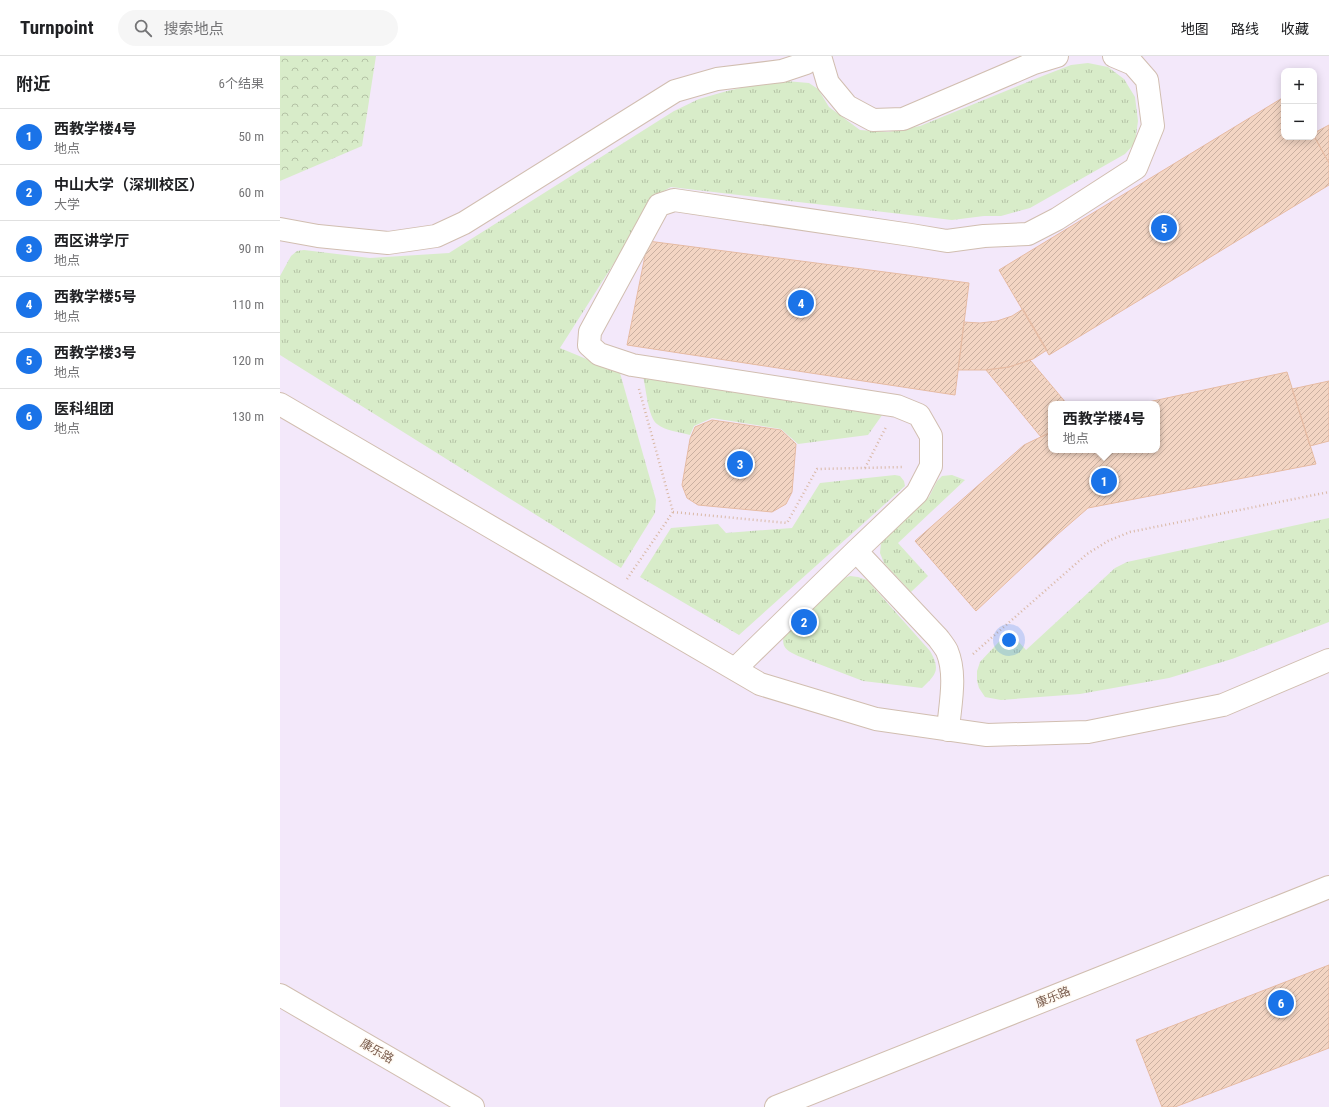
<!DOCTYPE html>
<html lang="zh">
<meta charset="utf-8">
<style>
body{margin:0;font-family:"Roboto Condensed","Noto Sans SC",sans-serif;background:#f6f6f6;color:#202124}
.controls{position:absolute;right:12px;top:12px;display:grid;overflow:hidden;border-radius:8px;box-shadow:0 2px 10px #0003}
.controls button{width:36px;height:36px;display:grid;place-items:center;padding:0;border:0;border-bottom:1px solid #e0e0e0;background:#fff;color:#202124;font:20px sans-serif}
.you{position:absolute;left:729px;top:584px;width:14px;height:14px;margin:-10px;border:3px solid #fff;border-radius:50%;background:#1a73e8;box-shadow:0 0 0 6px #1a73e833}
.badge{display:grid;place-items:center;width:26px;height:26px;border-radius:50%;background:#1a73e8;color:#fff;font-size:13px;font-weight:700}
.pin{position:absolute;translate:-50% -50%;border:2px solid #fff;box-shadow:0 1px 4px #0006}
.popup{position:absolute;left:768px;top:345px;width:112px;height:52px;box-sizing:border-box;display:grid;place-content:center;border-radius:8px;background:#fff;filter:drop-shadow(0 1px 3px #0005);font-size:13px;white-space:nowrap;color:#757577}
.popup b{font-size:15px;color:#202124}
.popup::after{content:'';position:absolute;left:50%;top:100%;margin-left:-8px;border:8px solid transparent;border-top-color:#fff}
.list{margin:0;padding:0;list-style:none}
h2{display:flex;justify-content:space-between;align-items:center;height:52px;margin:0;padding:0 16px;font-size:17px}
h2 small{font-size:13px;font-weight:400;color:#757577}
.list li{display:grid;grid-template-columns:26px 1fr auto;gap:12px;align-items:center;box-sizing:border-box;height:56px;padding:0 16px;border-top:1px solid #e0e0e0}
.list b{display:block;font-size:15px;white-space:nowrap}
.list p{margin:0;font-size:13px;white-space:nowrap;color:#757577}
.list em{font-size:13px;font-style:normal;color:#757577}
.icon{flex:none;width:22px;height:22px;fill:none;stroke:currentColor;stroke-width:2;stroke-linecap:round;stroke-linejoin:round}
.map{position:relative;flex:none;width:1049px;height:1051px;overflow:hidden}
header{display:flex;align-items:center;gap:24px;box-sizing:border-box;height:56px;padding:0 20px;background:#fff;border-bottom:1px solid #e0e0e0}
header strong{font-size:19px}
nav{display:flex;gap:22px;margin-inline-start:auto;font-size:14px}
.search{width:280px;height:36px;background:#f6f6f6;display:flex;align-items:center;gap:10px;box-sizing:border-box;padding:0 14px;border-radius:22px;color:#757577;font-size:15px}
main{display:flex}
aside{flex:1;background:#fff}
.map>svg:first-child{display:block}
</style>
<header>
<strong>Turnpoint</strong>
<div class="search"><svg class="icon" aria-label="search" viewBox="0 0 24 24"><circle cx="10" cy="10" r="6"/><path d="M15 15l6 6"/></svg>搜索地点</div>
<nav><a>地图</a><a>路线</a><a>收藏</a></nav>
</header>
<main>
<aside>
<h2>附近<small>6个结果</small></h2>
<ul class="list">
<li><span class="badge">1</span><div><b>西教学楼4号</b><p>地点</p></div><em>50 m</em></li>
<li><span class="badge">2</span><div><b>中山大学（深圳校区）</b><p>大学</p></div><em>60 m</em></li>
<li><span class="badge">3</span><div><b>西区讲学厅</b><p>地点</p></div><em>90 m</em></li>
<li><span class="badge">4</span><div><b>西教学楼5号</b><p>地点</p></div><em>110 m</em></li>
<li><span class="badge">5</span><div><b>西教学楼3号</b><p>地点</p></div><em>120 m</em></li>
<li><span class="badge">6</span><div><b>医科组团</b><p>地点</p></div><em>130 m</em></li>
</ul>
</aside>
<div class="map">
<svg width="1049" height="1051" viewBox="0 0 1049 1051">
<defs>
<pattern id="grass-tufts" width="24" height="20" patternUnits="userSpaceOnUse"><rect width="24" height="20" fill="#d8ecc9"/><path d="M3 7l-1-3M5 7V3M7 7l1-3M15 17l-1-3M17 17v-4M19 17l1-3" fill="none" stroke="#b4c2a5"/></pattern>
<pattern id="forest-crowns" width="20" height="18" patternUnits="userSpaceOnUse"><rect width="20" height="18" fill="#d8ecc9"/><path d="M2 6a3 3 0 1 1 6 0M12 15a3 3 0 1 1 6 0" fill="none" stroke="#b4c2a5"/></pattern>
<pattern id="building-hatch" width="6" height="6" patternUnits="userSpaceOnUse"><rect width="6" height="6" fill="#f3d5c3"/><path d="M-1 1l2-2M0 6l6-6M5 7l2-2" fill="none" stroke="#cab0a1"/></pattern>
</defs>
<rect width="100%" height="100%" fill="#fdf6ec"/>
<!-- education -->
<path fill="#f3e8fa" fill-rule="evenodd" d="M0,0H1049V1051H0ZM1004,15H1034V81H1004ZM771,348H877V394H771Z"/>
<!-- grass -->
<path fill="url(#grass-tufts)" d="M808,7L828,11L844,23L855,41L858,65L855,87L845,98L750,152L721,160H704L672,164L391,131L378,138L280,292L340,317L376,444L375,457L341,512L0,299V220L11,200L17,195L24,194L90,202L169,197L394,55L419,43L447,35L479,28L506,25L529,27L538,33L549,51L580,74L608,76L640,70L760,21L791,9Z
M363,320L605,355L588,379L518,388L501,373L432,362L414,370L410,379C400,376 385,375 377,368C368,361 366,332 363,320Z
M615,419L620,420L624,425L625,430L459,579L360,521L391,472L438,468L446,477L512,472L540,427Z
M672,419L685,424L618,487L648,520L631,536L604,507L600,497L601,486L609,475L649,441L657,425L662,420Z
M1049,462V566L952,603L889,622L800,638L721,644L705,641L699,632L697,625V615L700,606L729,575L746,594L835,512L847,506Z
M570,520L578,521L587,524L650,595C661,614 656,619 642,632L583,625L518,600C506,594 501,592 504,578L562,523Z"/>
<!-- forest -->
<path fill="url(#forest-crowns)" d="M0,0H96L82,90L0,125Z"/>
<!-- building -->
<path fill="url(#building-hatch)" stroke="#e6bba3" d="M1004,41V81H1034V80L1049,107V129L769,299L719,214Z
M1049,69V107L1034,80V77Z
M368,185L689,227L675,339L347,289Z
M743,253L767,294L753,303L729,311L706,314H678L684,266L700,267L717,265L732,260Z
M750,304L787,348H771V376L761,381L706,314L729,311Z
M1007,316L1036,408L808,452L778,478L696,555L635,485L744,389L771,376V394H877V348H859Z
M1049,325V385L1030,390L1012,333Z
M432,364L501,374L516,388L512,436L506,448L492,456L418,449L407,442L402,429L410,383L415,371Z
M1049,909V992L895,1051H882L856,984Z"/>
<g fill="none" stroke-linecap="round" stroke-linejoin="round">
<!-- minor casing -->
<g stroke="#d1beb0" stroke-width="24">
<path id="minor" d="M540,0L548,27L567,50L593,64L623,63L754,7L777,0
M0,173L38,180L108,187L156,180L184,167L395,35L437,23L502,15L526,7L534,0
M0,348L480,628L596,663L707,679L808,676L943,649L1049,604
M576,495L658,582C661,586 665,591 667,595C677,619 670,648 668,674
M455,613L576,495L637,437L651,410V380L639,359L617,350L352,309L319,298L309,289L310,276L379,149L394,144L631,179L667,185L704,180L748,178L777,163L856,112L873,70L867,24L853,8L834,0
M0,939L193,1051
M496,1051L1049,831"/>
</g>
<!-- path -->
<path stroke="#d9b8a5" stroke-width="2.5" stroke-dasharray="1 3" stroke-linecap="butt" d="M585,412L606,371
M393,456L507,467L537,413L624,411
M347,523L393,456L359,333
M693,598L807,498L828,485L850,476L1049,436"/>
<!-- minor -->
<use href="#minor" stroke="#fff" stroke-width="22"/>
</g>
<g text-anchor="middle" dominant-baseline="central" stroke-width="3" stroke-linejoin="round" paint-order="stroke">
<!-- street labels -->
<g font-size="12" fill="#7a5c4d" stroke="#fffaf3">
<text transform="translate(773 941) rotate(-22)">康乐路</text>
<text transform="translate(97 995) rotate(30)">康乐路</text>
</g>
</g>
</svg>
<div class="controls">
<button>+</button>
<button>−</button>
</div>
<div class="you"></div>
<div class="pin badge" style="left:824px;top:425px">1</div>
<div class="popup"><b>西教学楼4号</b>地点</div>
<div class="pin badge" style="left:524px;top:566px">2</div>
<div class="pin badge" style="left:460px;top:408px">3</div>
<div class="pin badge" style="left:521px;top:247px">4</div>
<div class="pin badge" style="left:884px;top:172px">5</div>
<div class="pin badge" style="left:1001px;top:947px">6</div>
</div>
</main>
